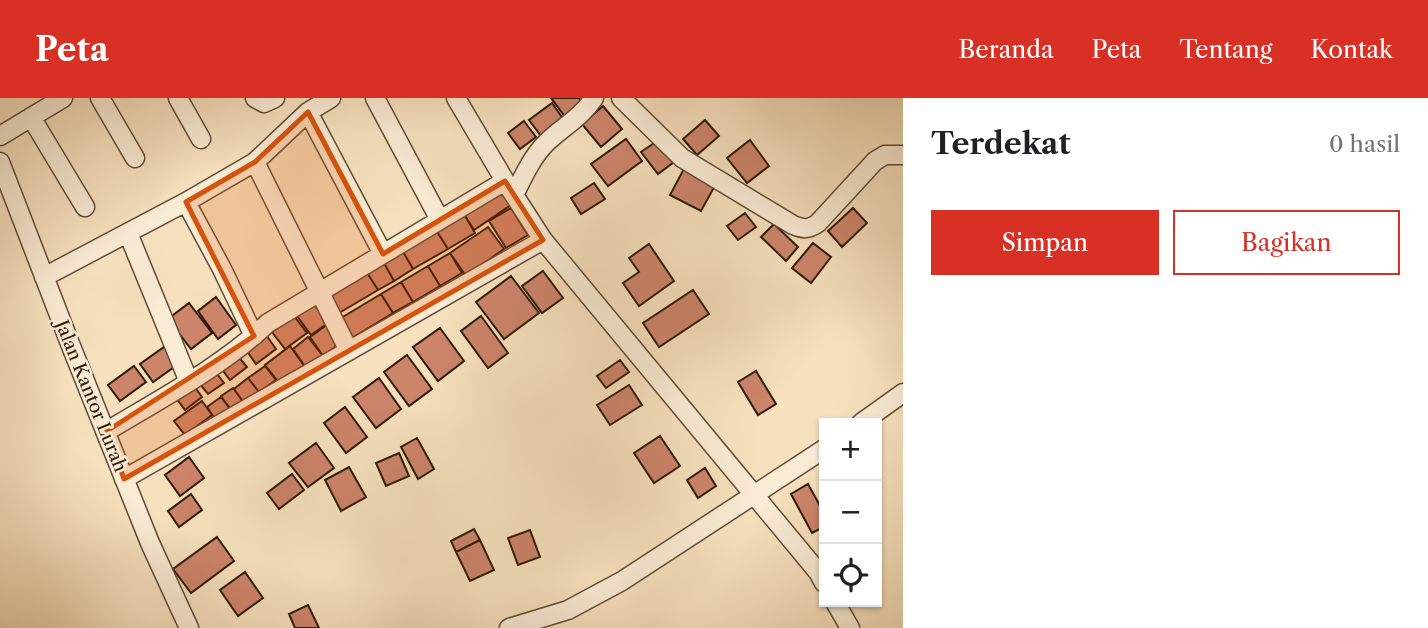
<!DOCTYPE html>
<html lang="id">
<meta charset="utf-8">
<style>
body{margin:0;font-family:"Libre Caslon Text",serif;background:#f2f2f2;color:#202124}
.controls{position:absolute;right:21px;bottom:21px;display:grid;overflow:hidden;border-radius:0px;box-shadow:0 2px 5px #0004}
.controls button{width:63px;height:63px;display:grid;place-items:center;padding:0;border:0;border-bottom:2px solid #e0e0e0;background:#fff;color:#202124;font:35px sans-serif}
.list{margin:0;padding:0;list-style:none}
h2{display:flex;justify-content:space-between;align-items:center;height:91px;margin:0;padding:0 28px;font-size:30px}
h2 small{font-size:23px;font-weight:400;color:#757577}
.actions{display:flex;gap:14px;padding:21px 28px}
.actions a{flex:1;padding:16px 0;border:2px solid #d93025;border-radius:0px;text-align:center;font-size:24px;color:#d93025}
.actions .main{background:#d93025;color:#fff}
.icon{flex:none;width:38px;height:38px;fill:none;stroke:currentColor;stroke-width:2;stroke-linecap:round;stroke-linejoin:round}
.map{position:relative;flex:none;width:903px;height:530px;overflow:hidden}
header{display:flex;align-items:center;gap:42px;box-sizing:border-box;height:98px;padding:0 35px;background:#d93025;color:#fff}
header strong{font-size:33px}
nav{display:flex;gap:38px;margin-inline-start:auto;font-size:24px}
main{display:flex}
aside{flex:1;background:#fff}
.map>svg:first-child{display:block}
</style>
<header>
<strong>Peta</strong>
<nav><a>Beranda</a><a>Peta</a><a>Tentang</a><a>Kontak</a></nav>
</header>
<main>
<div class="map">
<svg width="903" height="530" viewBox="0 0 903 530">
<rect width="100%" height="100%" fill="#f6e0bd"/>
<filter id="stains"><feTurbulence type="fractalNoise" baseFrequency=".00286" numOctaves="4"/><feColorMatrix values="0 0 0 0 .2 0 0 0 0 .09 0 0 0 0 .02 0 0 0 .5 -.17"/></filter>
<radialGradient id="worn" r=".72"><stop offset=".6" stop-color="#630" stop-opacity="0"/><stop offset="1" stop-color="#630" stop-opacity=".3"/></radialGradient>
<!-- building -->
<path fill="#cc846b" stroke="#2d1a07" stroke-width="2" d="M551,0H579L584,6L566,20Z
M552,5L566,25L544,42L529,22Z
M603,8L622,31L601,49L582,26Z
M705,22L719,38L697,57L683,41Z
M524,23L536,39L520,51L508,35Z
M626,41L642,63L608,88L591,66Z
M750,42L769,68L747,85L727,60Z
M657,43L674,64L658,76L641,54Z
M686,67L717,84L701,113L670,97Z
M594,85L605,101L581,116L571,100Z
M501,92L511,107L474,132L464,116Z
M511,110L528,137L506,150L489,123Z
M853,110L867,125L842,149L828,133Z
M745,115L756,129L738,142L727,128Z
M464,116L475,135L448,151L436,132Z
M774,126L798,149L786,163L761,139Z
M488,129L504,151L466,178L450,155Z
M436,132L448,151L413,171L402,152Z
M813,145L831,159L811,185L792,170Z
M649,146L674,183L639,208L623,185L639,174L629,160Z
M402,152L413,171L394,183L383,163Z
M450,155L462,175L440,188L428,168Z
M383,163L394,183L378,192L366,173Z
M428,168L440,188L413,204L401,184Z
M366,173L378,192L334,218L322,199Z
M543,173L563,200L542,215L522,188Z
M511,178L539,215L504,241L476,204Z
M401,184L413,204L393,215L381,196Z
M693,192L709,216L659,249L643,225Z
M381,196L393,215L352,240L341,220Z
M216,199L236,227L218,241L198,213Z
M189,205L212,235L191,251L168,221Z
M314,206L328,225L311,237L297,218Z
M294,218L307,235L285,251L272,234Z
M481,218L508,255L488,270L461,233Z
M328,226L342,244L323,258L310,239Z
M440,230L464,263L438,283L413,249Z
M264,234L276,251L256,266L244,249Z
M308,239L323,258L306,270L293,251Z
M290,248L305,269L281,287L265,267Z
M164,249L177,267L153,284L140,266Z
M407,257L432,291L409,308L384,274Z
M238,258L247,269L230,282L221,270Z
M620,262L629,274L606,290L597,278Z
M134,268L146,284L120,303L108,287Z
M265,268L276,282L259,294L248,280Z
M214,272L224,285L208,296L198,284Z
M756,273L776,306L758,317L738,284Z
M248,280L259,294L244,305L234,291Z
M379,280L401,311L376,330L353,299Z
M192,285L202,299L185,312L174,297Z
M629,287L642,307L610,327L597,307Z
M233,290L244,305L232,314L221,298Z
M221,299L230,310L215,321L207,309Z
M202,303L212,317L185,337L174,323Z
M345,309L367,339L346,355L324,325Z
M660,338L680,368L654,385L634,355Z
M417,340L434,371L418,381L401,349Z
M316,345L334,370L308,389L289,365Z
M399,355L409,378L386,388L376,365Z
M189,359L204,380L180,398L165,377Z
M349,369L366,399L341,413L325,382Z
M705,370L716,388L698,400L687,382Z
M292,376L304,392L279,411L267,395Z
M808,386L824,415V429L812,435L791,396Z
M191,396L202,412L179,429L168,413Z
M474,431L480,442L456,454L451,443Z
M530,432L540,459L518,467L508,440Z
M217,439L234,463L191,495L173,471Z
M480,442L494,472L470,483L456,454Z
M245,474L263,500L238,518L220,492Z
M308,507L319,530H295L289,516Z"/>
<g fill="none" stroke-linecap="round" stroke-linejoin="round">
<!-- street casing -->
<g stroke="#5f4c34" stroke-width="21">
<path id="street" d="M100,0L135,60
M178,0L201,41
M255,0L264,5L275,0
M375,0L440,122
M456,0L505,83
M621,0L682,60L793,127C803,131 808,132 818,125L875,63L885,57H903
M308,14L383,156
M31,19L85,109
M0,38L63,0
M0,64L69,243L150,445L189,530
M255,64L349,253
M514,97C523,79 532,59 546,45C562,29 580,21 594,0
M186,104L222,171L254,238
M128,135L189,284
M543,142L818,474L824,485
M44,179L186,104L255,64L308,14L331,0
M861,325L903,295
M107,333C162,300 221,269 268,225L505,83L543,142L124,381
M835,504L850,530
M509,530L568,512L622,483L824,351"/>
</g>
<!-- street -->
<use href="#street" stroke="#f9ebd4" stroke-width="18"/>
</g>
<!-- marked area -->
<path fill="#d5530c" fill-opacity="0.2" stroke="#d5530c" stroke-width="5" stroke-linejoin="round" d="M308,14L383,156L505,83L543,142L124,381L107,333L254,238L186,104L255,64Z"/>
<g text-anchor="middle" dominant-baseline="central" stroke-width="5" stroke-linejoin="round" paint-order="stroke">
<!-- street labels -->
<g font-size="18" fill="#2d1a07" stroke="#f9ebd4">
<text transform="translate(91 298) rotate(68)">Jalan Kantor Lurah</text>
</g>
</g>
<rect width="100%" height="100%" filter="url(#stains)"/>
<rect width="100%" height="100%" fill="url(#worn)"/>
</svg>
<div class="controls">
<button>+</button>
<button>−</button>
<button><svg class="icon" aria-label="locate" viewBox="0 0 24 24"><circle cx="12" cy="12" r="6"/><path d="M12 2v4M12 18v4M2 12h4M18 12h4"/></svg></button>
</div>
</div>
<aside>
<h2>Terdekat<small>0 hasil</small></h2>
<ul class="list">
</ul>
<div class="actions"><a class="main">Simpan</a><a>Bagikan</a></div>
</aside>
</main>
